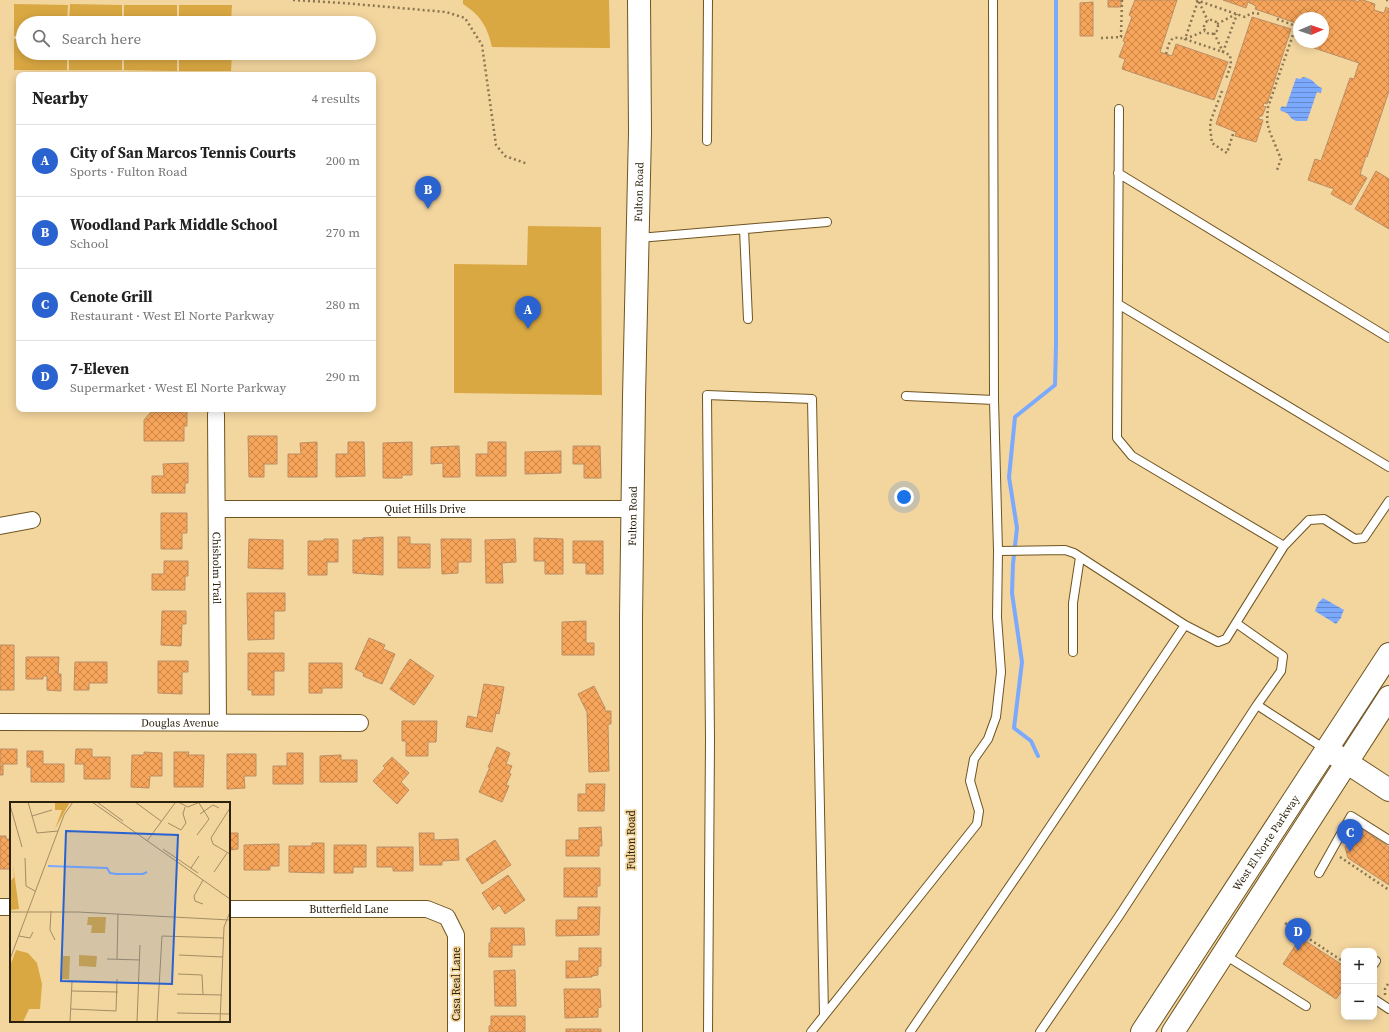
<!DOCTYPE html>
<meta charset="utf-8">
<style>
body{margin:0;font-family:"Source Serif 4",serif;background:#f2f2f2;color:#222}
.controls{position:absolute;right:12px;bottom:12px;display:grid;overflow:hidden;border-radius:8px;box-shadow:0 2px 10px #0003}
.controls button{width:36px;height:36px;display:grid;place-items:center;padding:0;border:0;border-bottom:1px solid #e0e0e0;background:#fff;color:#222;font:20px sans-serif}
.compass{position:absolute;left:1293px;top:12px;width:36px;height:36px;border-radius:50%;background:#fff;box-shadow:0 2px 10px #0003;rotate:88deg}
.you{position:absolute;left:904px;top:497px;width:14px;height:14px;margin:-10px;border:3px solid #fff;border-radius:50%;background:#1a73e8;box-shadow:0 0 0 6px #1a73e833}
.badge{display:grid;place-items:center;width:26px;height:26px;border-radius:50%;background:#2a62cf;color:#fff;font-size:13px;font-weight:700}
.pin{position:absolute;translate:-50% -33px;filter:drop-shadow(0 1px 2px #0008)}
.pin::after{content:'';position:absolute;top:21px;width:14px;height:12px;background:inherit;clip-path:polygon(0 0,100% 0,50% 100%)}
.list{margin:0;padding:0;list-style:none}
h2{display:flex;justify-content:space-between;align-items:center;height:52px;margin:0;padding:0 16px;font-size:17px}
h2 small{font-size:13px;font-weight:400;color:#767676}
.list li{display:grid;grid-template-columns:26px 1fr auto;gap:12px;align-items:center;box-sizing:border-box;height:72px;padding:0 16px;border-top:1px solid #e0e0e0}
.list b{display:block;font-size:15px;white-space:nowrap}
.list p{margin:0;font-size:13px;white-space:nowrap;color:#767676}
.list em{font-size:13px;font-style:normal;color:#767676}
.icon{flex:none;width:22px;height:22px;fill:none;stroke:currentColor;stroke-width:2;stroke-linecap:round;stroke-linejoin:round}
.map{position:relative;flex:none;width:1389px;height:1032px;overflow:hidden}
.search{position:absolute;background:#fff;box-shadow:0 2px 10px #0003;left:16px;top:16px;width:360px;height:44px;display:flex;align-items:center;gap:10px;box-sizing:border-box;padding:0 14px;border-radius:22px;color:#767676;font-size:15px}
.panel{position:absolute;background:#fff;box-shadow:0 2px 10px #0003;left:16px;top:72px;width:360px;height:340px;border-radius:8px}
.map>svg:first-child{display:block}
</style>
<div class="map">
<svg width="1389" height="1032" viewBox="0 0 1389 1032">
<defs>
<pattern id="water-rules" width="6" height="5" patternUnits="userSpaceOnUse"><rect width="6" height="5" fill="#7ba9fd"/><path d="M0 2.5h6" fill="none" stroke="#6589cb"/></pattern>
<pattern id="building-cross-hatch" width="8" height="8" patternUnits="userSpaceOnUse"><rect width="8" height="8" fill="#f7a55a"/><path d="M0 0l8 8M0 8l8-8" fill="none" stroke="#c88649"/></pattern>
</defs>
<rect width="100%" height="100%" fill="#f3d59e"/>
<!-- garden -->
<path fill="#daa842" d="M463,0H609L610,48L492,47C487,26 481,16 463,4Z
M14,4L68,5L67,23H23V36H14Z
M70,4L122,5V23H69Z
M124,5H177V23H124Z
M179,5H232L231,23H179Z
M14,39H23V53H67V70H14Z
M69,53H122V70H69Z
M124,53H177V71L124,70Z
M179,53H232L231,71H179Z
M528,226L601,227L602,395L454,393V264L527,265Z"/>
<!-- water -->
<path fill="url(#water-rules)" d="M1303,77C1315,79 1314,85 1322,88L1321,93L1317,92L1307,121H1296L1292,119L1287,113L1281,111L1280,109L1282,106L1286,107L1296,78L1300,79Z
M1323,598L1344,610L1342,614L1341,618L1336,624L1315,611L1318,603Z"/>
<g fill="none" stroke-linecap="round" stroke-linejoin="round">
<!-- stream -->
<path stroke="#7ba9fd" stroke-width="4" d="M1038,756L1031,741L1014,728L1022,662L1012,593L1013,564L1017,528L1009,477L1015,417L1055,385L1056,345V0"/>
</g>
<!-- building -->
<path fill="url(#building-cross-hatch)" stroke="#bb8e66" d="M1108,0H1121V7H1108Z
M1135,0H1177L1160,52L1172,56L1176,44L1228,62L1214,100L1122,69L1125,59L1119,57L1125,42L1123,41L1132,17L1129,15Z
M1223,0H1354L1358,2L1359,0H1363L1375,4L1374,10L1384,13L1386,7L1389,9V91L1367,157L1366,156L1360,174L1367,178L1351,205L1331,194L1334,189L1308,180L1315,159L1321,161L1350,78L1354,79L1359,63L1314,48L1316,43L1313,42H1323V18H1299V24L1255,9L1256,6L1248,2L1246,8Z
M1093,2V36H1080V3Z
M1252,17L1291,29L1267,104L1264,103L1263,106L1266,107L1262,116H1260L1258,119L1263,120L1256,142L1235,136L1236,132L1216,124Z
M1376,171L1389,179V229L1355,209Z
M151,412H187V426H184V441H144V420Z
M248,436H277V464H264V477H249Z
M317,442V477H288V454H301L300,443Z
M348,442H364L365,476L336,477V454H348Z
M412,442V475H402V478H383V443Z
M488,442H506V476H476V454H488Z
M459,446L460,477H443V463L431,464V447Z
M573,446H600L601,478H584V464H573Z
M561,451V473L525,474V452Z
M188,463V483H185V493H152V476H164L163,464Z
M161,513H187V533H182V549H161Z
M383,537V575L353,573V540H363V538Z
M398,537H410V544H430V568H398Z
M534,538L563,539V574H545V561H534Z
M249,539L283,540V569L248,568Z
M324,539H338V562H327V575H308V541H324Z
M441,539H471V562H458V573L442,574Z
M515,539L516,562L502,563L503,583H486L485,540Z
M573,541H603V574H586V563H573Z
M164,561H188V576H185V590H152V574H164Z
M247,593H285V611H274V639L248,640Z
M162,611H186V624H182L181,646L161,645Z
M586,621V643H594V655H562V622Z
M369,638L385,645L383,649L395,654L382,684L363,676L364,673L355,669Z
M0,645H14V690H0Z
M248,653H284V671H274V695H252V690H248Z
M26,657H59L58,674H61V691L47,690V676H43V679H26Z
M410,659L434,676L414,705L390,689Z
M158,661H188V672H182V694L158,693Z
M75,662H107V683H89V690H74Z
M309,663H342V688H322V693H309Z
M484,684L504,687L499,714L496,713L492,732L466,727L468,716L477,718Z
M594,686L605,708V711H611V724H608L609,771L589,772L587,712L578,694Z
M402,721H437L436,742H428V756H406V741H402Z
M497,747L510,753L506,764L512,766L509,773L511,774L506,785L509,786L502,802L479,792L490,767H488Z
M0,749H17V764H3V775H0Z
M76,749H92V757H110V779H84V764H75Z
M27,751H43V764H64V782H31V767H27Z
M144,752L162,753V776H150L149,788L131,787L132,755H144Z
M174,752H189L188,755H204L203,787H174Z
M287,753H303V784H273V766H287Z
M227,754H256V776H244L245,788L227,789Z
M341,755V760H357V782H320V756Z
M392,757L409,773L401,782L409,790L397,804L373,781L385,768L383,766Z
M586,784H605L604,811H578V794H586Z
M601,827L602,846H599V856H566V840H579V828Z
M1359,827L1389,847V885L1348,858L1345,847Z
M229,833H238V849L230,850V871Z
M419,833H434V840L458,839L459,860L442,861V865H420Z
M0,836H6V839H11V869H0Z
M495,840L511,865L482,884L466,859Z
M312,843H324V873L289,872V846H312Z
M279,844V866H270V870H244V845Z
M334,845H366V867H353V873H334Z
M377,847H413V871H393V867H377Z
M564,868H600V886H597V897H564Z
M508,875L525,900L505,914L499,905L493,910L482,893Z
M578,907H600L599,935L556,936V920H578Z
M491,928H524L525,945H512V957H489V943H491Z
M1307,942L1344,966V988L1336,999L1283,964L1297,943Z
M579,948H601V966L598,967V975L592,976V977L566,978V961H579Z
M515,970L516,1006H495L494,971Z
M564,989H600L601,1007L598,1008V1017L565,1018Z
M491,1016H525V1032H489V1026H491Z
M566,1029H601V1032H566Z"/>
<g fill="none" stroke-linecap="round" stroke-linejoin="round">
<!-- lane casing -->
<g stroke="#6f5521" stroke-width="10">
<path id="lane" d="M1119,109L1117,438L1132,456L1284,546
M707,141L708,0
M1118,173L1389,338
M744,229L748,319
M639,238L827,222
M1118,304L1389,467
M906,396L994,400
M998,551L1065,550L1074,553L1185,625L1218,642L1226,639L1284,546L1309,520L1324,519L1355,539L1364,538L1389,501
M1073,652V603L1080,557
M1257,705L1325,749
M1319,873L1351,816L1389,840
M1225,955L1306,1006
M1374,964L1376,961
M1374,999L1389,1009
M708,1032L710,740L707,395L812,399L824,1015
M811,1032L977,824L979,811L970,781L974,759L988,739L996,717L1001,672L997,617L998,551L994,400L993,0
M910,1032L1027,861L1185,625
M1040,1032L1119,916L1257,705L1281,671L1283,656L1236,623"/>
</g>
<!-- street casing -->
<g stroke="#6f5521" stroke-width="18">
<g id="street">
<path id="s1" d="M216,414L218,722"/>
<path id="s2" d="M217,509H632"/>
<path d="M0,526L32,520"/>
<path id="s3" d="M0,722L360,723"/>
<path d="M0,907H11"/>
<path id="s4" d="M229,909H427L447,917L456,935V1032"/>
</g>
</g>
<!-- secondary casing -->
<g stroke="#6f5521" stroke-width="24">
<g id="secondary">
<path d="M1334,754L1389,790"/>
<path id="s5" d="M631,1032V617L634,397L640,132L639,0"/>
<path id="s6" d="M1142,1032L1389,654"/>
<path d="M1173,1032L1389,697"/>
</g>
</g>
<!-- path -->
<path stroke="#8a7651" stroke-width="2.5" stroke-dasharray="2 3" stroke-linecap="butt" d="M293,0L343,3L446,12L465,18L482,45L496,145L505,156L528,164
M1196,0L1245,17L1252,13L1261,14
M1386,0H1388
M1198,1L1185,39L1223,52L1237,14
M1199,2L1208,21
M1277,19L1296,26L1268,107L1267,121L1269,130L1281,159L1277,170
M1204 27a7 7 0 1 1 14 0a7 7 0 1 1-14 0Z
M1217,24L1236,14
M1214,33L1223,52L1230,55L1231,64L1226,79
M1101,38L1121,37L1122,0
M1166,54C1170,40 1170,35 1185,39L1205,31
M1222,91L1211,120L1210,127L1212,143L1227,153L1234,131
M1340,857L1389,890
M1285,923L1344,962
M1385,995V989L1389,982"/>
<!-- lane -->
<use href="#lane" stroke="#fff" stroke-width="8"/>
<!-- street -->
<use href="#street" stroke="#fff" stroke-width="16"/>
<!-- secondary -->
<use href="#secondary" stroke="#fff" stroke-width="22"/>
</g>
<g text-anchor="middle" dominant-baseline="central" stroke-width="3.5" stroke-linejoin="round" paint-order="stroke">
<!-- street labels -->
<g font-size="11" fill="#2c210b" stroke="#f3d59e">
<text stroke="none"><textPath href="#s5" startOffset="840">Fulton Road</textPath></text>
<text stroke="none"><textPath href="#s2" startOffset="208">Quiet Hills Drive</textPath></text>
<text stroke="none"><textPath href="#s5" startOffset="516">Fulton Road</textPath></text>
<text stroke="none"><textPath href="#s1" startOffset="154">Chisholm Trail</textPath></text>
<text stroke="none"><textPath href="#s3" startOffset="180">Douglas Avenue</textPath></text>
<text transform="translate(631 840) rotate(-90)">Fulton Road</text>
<text stroke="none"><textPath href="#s6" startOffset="226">West El Norte Parkway</textPath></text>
<text stroke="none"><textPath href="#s4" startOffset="120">Butterfield Lane</textPath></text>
<text transform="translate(456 984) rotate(-90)">Casa Real Lane</text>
</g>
</g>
<!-- overview -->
<g transform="translate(10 802)">
<rect width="220" height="220" fill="#f3d59e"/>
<path d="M45,0H60L45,27L52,8H45ZM3,63L9,107L0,108V80L4,75ZM6,148L18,151L27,161L32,182L30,207H19L13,220H0V164Z" fill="#daa842"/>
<path d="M78,115H96L95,131H81L82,123H77ZM69,153L87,154L86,165L69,164ZM53,154H60L59,177H52Z" fill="#daa842"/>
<path fill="none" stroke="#7ba9fd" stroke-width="2" d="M38,64L97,66L100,71L106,72H133L137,70"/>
<path fill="none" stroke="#a38d63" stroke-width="1" d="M18,0L27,31L48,29M82,0L220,97M87,0L113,19M125,0L151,19M168,0L178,5L190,0M0,3L12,45M220,6L201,36L203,42L220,52M190,12L203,3L209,6M22,14L42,8M158,21L171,28L176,21L173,12L175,5M187,33L199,17L189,1M137,39L165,1M153,47L188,71M15,56L16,84L25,89M181,66L189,54M204,70L217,51M193,102L185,99L184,94L193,78M41,109L40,128L45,138M0,110H68L220,118M9,134L20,136L23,130M169,153L213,155M0,157L54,13L63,0M97,157L130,158M107,157L108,112M168,172L192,173L193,193M62,189L108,190M167,192L212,193M61,207L106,209L107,177M167,211L220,212M60,220L62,180M127,220L130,143M147,220L152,134L214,136M210,220L214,125L220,110"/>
<path fill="#2a62cf" fill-opacity="0.15" stroke="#2a62cf" stroke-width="2" d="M56,29L168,33L162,182L51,179Z"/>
<rect width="220" height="220" fill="none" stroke="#2c210b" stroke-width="2"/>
</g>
</svg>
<div class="controls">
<button>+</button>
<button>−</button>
</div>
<svg class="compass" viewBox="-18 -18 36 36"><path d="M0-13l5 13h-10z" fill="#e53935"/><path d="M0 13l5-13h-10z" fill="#767676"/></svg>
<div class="you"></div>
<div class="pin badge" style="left:528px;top:329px">A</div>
<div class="pin badge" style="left:428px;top:209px">B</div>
<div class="pin badge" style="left:1350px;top:852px">C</div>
<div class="pin badge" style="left:1298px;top:951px">D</div>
<div class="search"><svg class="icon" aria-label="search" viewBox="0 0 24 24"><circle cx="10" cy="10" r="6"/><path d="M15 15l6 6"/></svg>Search here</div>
<section class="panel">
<h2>Nearby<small>4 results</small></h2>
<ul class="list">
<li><span class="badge">A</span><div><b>City of San Marcos Tennis Courts</b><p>Sports · Fulton Road</p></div><em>200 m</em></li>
<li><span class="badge">B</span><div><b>Woodland Park Middle School</b><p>School</p></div><em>270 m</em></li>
<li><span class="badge">C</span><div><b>Cenote Grill</b><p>Restaurant · West El Norte Parkway</p></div><em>280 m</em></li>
<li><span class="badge">D</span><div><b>7-Eleven</b><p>Supermarket · West El Norte Parkway</p></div><em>290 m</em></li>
</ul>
</section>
</div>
